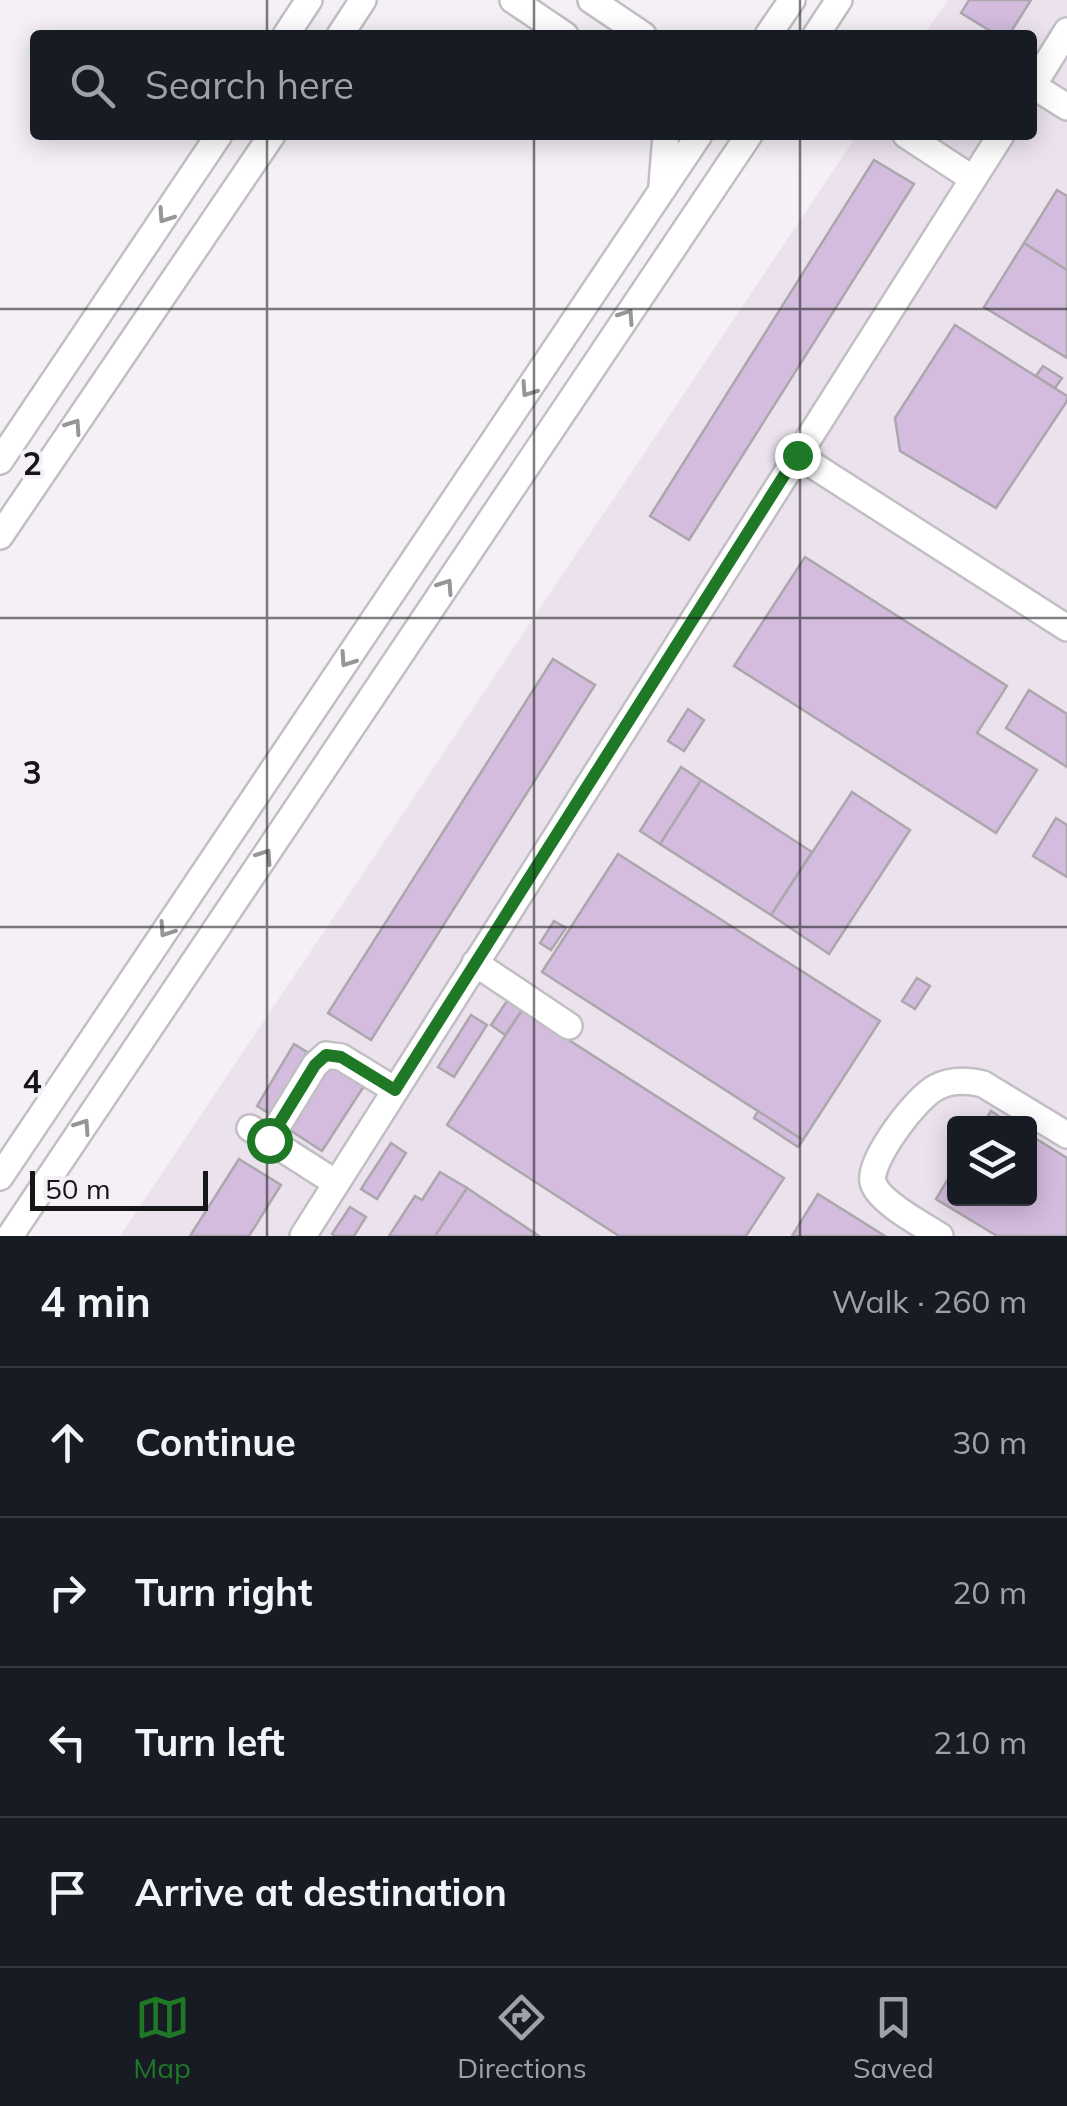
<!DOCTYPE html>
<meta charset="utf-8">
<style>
body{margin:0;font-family:Mulish,sans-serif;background:#20242c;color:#f1f3f6}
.controls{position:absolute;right:30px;bottom:30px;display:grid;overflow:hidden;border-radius:10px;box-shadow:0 5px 25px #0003}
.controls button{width:90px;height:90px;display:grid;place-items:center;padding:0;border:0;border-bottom:2px solid #363941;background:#171b24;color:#f1f3f6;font:50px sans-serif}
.scale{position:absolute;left:30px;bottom:25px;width:178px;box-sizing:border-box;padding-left:10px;border:5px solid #161517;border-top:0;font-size:28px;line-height:35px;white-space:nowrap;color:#161517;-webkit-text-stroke:8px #f4f0f6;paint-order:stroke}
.stop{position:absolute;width:30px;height:30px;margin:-22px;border:8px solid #1e7826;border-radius:50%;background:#fff}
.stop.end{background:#1e7826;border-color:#fff;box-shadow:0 2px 10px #0008}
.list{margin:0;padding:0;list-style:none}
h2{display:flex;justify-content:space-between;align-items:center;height:130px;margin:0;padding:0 40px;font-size:42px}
h2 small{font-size:32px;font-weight:400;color:#9ea1a6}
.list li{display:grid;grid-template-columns:65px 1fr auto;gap:30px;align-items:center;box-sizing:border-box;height:150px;padding:0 40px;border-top:2px solid #363941}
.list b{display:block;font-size:38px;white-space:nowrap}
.list em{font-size:32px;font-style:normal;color:#9ea1a6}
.icon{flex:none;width:55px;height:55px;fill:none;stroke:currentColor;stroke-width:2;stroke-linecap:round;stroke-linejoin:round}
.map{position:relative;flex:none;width:1067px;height:1236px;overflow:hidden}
.search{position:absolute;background:#171b24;box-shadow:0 5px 25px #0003;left:30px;right:30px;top:30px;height:110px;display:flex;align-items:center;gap:25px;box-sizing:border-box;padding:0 35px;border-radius:10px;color:#9ea1a6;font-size:38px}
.sheet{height:730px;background:#171b24}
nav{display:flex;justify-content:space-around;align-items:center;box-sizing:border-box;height:140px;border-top:2px solid #363941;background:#171b24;font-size:28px;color:#9ea1a6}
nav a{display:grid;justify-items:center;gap:5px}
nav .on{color:#1e7826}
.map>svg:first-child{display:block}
</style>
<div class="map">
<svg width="1067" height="1236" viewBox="0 0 1067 1236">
<rect width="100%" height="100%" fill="#f4f0f6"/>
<!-- built -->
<path fill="#ebe2ee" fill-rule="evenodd" d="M948,0H1067V1236H120L857,135H1032V35H924ZM954,1124H1030V1198H954Z"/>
<!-- building -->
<path fill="#d3bcde" stroke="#aba7ac" stroke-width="2.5" d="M969,0H1031L1009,35H997L961,13Z
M874,160L914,184L689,540L650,516Z
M1057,190L1067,196V270L1024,243Z
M1024,243L1067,270V358L984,307Z
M955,325L1067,396V401L996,508L900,451L895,418Z
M1043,366L1062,378L1055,388L1036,376Z
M805,557L1007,686L977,733L1037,770L996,833L734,666Z
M553,659L595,685L371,1040L328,1013Z
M1029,690L1067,714V767L1006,728Z
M688,709L704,720L684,751L668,741Z
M681,767L701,780L660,844L640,831Z
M701,780L812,852L771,915L660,844Z
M852,792L910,830L829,954L771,915Z
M1056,818L1067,825V877L1033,856Z
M618,854L880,1021L803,1140L542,972Z
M554,921L566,928L551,950L540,943Z
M917,978L930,986L915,1009L902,1001Z
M507,1001L522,1010L505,1035L491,1025Z
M522,1010L784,1178L746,1236H619L447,1125Z
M471,1015L487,1025L454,1077L438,1067Z
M294,1044L307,1052L270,1114L257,1106Z
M331,1064L364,1086L322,1151L288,1129Z
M758,1111L803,1140L798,1147L754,1118Z
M991,1111L1011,1124H983Z
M1030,1135L1067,1158V1236H997L936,1199L954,1169V1198H1030Z
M391,1143L406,1153L377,1199L361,1189Z
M239,1159L281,1185L249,1236H190Z
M440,1172L467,1188L435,1236H389L415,1196L422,1200Z
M467,1188L539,1236H435Z
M818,1194L885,1236H792Z
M350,1207L366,1217L354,1236H335L332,1234Z"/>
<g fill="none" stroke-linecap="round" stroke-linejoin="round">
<!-- minor casing -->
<g stroke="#c2bfc4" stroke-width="30">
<path id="minor" d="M513,0L565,35
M591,0L643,35
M286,35L309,0
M340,35L363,0
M768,35L792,0
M816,35L839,0
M1032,85L1067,107
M1032,87L1067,31
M906,135L973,179
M662,185L666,135
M797,455L1067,628
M0,461L219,135
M0,536L272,135
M475,963L569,1026
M250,1128L336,1183
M269,1140L315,1065L326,1055L341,1057L395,1090
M0,1177L699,135
M10,1236L749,135
M303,1236L1001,135
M940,1236C923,1225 878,1202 873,1182C868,1161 917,1096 937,1087C952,1079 967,1080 983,1084L1067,1135"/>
</g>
<!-- minor -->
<use href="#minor" stroke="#fff" stroke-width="25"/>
</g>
<!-- one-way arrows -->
<defs><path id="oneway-chevron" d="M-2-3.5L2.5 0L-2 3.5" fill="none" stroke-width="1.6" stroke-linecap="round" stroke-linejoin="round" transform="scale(2.5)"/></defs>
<g stroke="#969697">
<use href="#oneway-chevron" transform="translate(165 216) rotate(124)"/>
<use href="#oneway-chevron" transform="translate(627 316) rotate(-56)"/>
<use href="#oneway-chevron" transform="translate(528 390) rotate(124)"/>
<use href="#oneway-chevron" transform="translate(74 426) rotate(-56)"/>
<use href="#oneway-chevron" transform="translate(446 586) rotate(-56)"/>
<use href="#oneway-chevron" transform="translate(347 660) rotate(124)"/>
<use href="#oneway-chevron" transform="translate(265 856) rotate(-56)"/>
<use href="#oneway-chevron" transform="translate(166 930) rotate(124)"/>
<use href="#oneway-chevron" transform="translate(83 1126) rotate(-56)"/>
</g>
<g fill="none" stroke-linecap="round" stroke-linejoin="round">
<!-- route -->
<path stroke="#1e7826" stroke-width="12" d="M269,1140L315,1065L326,1055L341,1057L395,1090L797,455"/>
</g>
<!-- grid -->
<path fill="none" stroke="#161517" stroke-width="2.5" stroke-opacity="0.55" d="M267,0V35M534,0V35M800,0V35M267,135V1236M534,135V1236M800,135V1236M0,309H1067M0,618H1067M0,927H1067"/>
<g font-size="32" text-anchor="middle" font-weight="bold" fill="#161517" stroke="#f4f0f6" stroke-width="8" stroke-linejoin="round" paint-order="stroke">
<text x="32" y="475">2</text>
<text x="32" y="784">3</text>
<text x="32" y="1093">4</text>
</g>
</svg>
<div class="controls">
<button><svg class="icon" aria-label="layers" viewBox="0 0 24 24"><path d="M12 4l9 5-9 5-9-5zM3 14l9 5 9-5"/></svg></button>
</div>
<div class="scale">50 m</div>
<div class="stop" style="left:269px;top:1140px"></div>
<div class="stop end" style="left:797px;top:455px"></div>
<div class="search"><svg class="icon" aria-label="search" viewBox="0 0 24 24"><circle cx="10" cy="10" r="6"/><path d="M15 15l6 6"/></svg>Search here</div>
</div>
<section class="sheet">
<h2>4 min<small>Walk · 260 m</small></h2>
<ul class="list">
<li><svg class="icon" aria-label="ahead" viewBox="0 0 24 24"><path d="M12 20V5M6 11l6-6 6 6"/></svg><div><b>Continue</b></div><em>30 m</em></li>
<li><svg class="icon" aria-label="right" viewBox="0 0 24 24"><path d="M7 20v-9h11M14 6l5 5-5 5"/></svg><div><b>Turn right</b></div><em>20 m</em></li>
<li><svg class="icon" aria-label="left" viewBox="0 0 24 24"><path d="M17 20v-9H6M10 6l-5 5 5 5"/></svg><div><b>Turn left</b></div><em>210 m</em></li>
<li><svg class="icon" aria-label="arrive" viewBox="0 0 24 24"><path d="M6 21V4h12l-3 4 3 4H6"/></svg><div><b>Arrive at destination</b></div></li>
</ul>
</section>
<nav>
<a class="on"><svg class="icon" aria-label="map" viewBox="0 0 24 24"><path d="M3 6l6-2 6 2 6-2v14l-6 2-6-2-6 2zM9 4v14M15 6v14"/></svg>Map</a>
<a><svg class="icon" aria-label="directions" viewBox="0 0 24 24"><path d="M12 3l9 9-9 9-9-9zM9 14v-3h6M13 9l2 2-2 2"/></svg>Directions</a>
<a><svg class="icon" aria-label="saved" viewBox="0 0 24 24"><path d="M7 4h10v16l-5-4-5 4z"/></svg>Saved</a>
</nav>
